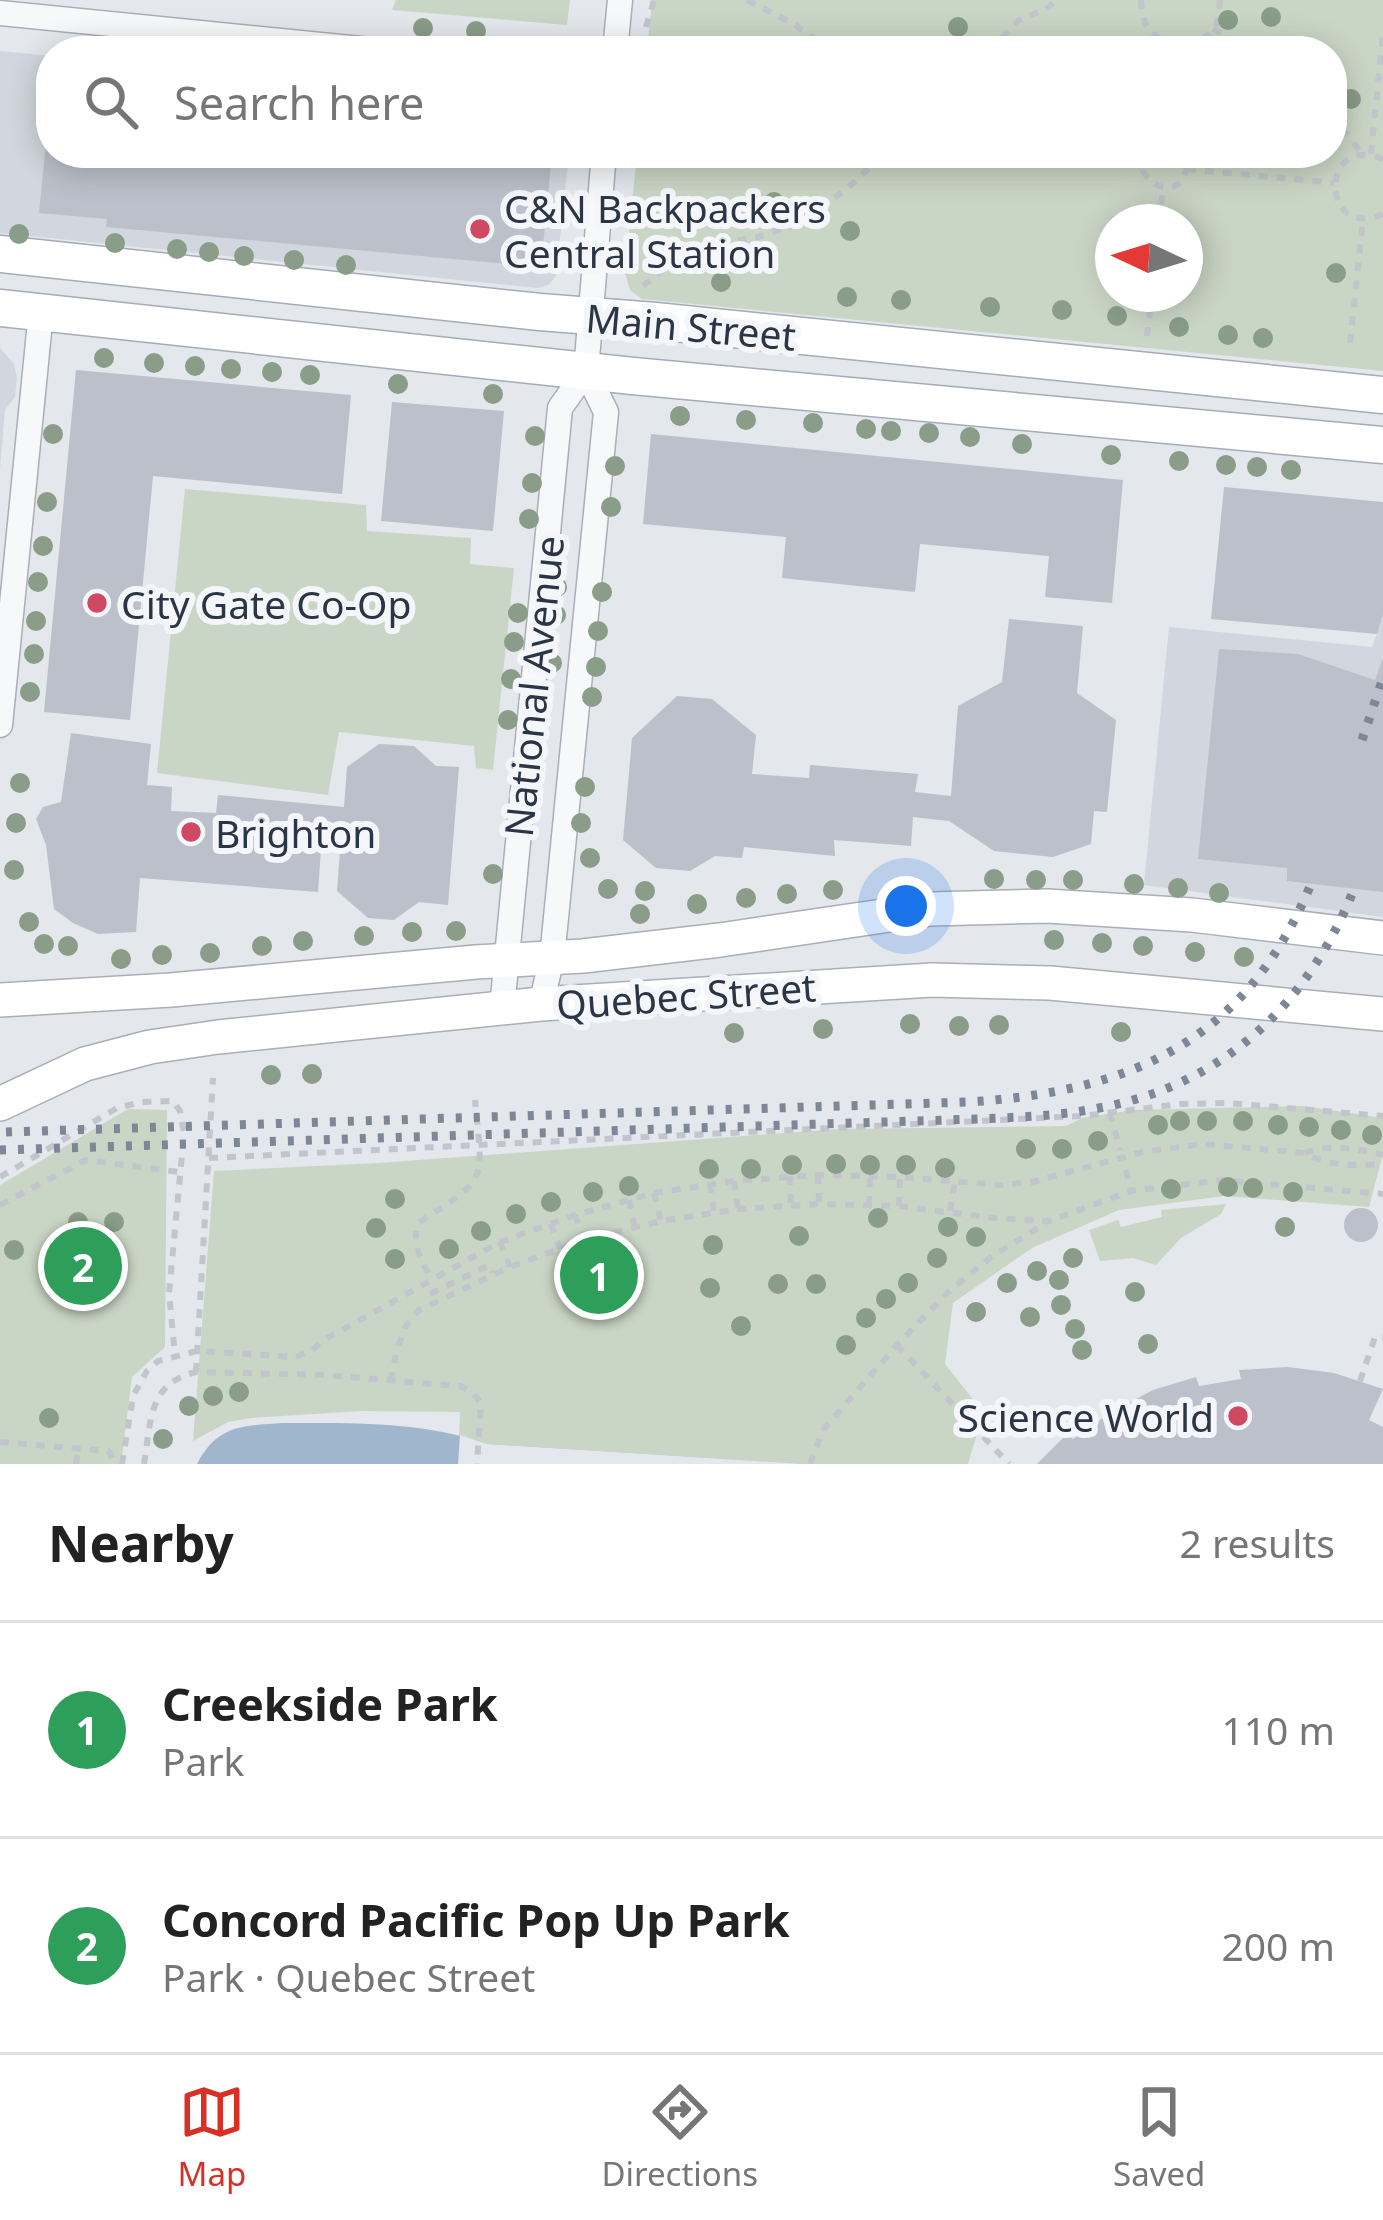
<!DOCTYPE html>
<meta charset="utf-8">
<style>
body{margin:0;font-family:"Noto Sans",sans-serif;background:#f6f6f6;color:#222}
.compass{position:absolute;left:1095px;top:204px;width:108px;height:108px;border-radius:50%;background:#fff;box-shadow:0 6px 30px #0003;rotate:274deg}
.you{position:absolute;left:906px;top:906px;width:42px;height:42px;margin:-30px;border:9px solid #fff;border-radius:50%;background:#1a73e8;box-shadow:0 0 0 18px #1a73e833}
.badge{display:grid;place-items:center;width:78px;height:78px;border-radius:50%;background:#d93025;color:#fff;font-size:39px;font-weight:700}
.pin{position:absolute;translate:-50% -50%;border:6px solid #fff;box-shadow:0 3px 12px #0006}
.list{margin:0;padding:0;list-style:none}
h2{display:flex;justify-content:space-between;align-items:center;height:156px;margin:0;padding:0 48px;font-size:51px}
h2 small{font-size:39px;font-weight:400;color:#767676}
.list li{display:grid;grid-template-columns:78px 1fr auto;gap:36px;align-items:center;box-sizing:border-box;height:216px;padding:0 48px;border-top:3px solid #e0e0e0}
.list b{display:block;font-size:45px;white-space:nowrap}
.list p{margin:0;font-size:39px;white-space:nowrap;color:#767676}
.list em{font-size:39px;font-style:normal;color:#767676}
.icon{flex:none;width:66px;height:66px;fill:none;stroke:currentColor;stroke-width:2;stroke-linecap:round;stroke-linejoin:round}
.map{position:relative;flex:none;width:1383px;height:1464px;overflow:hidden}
.search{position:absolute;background:#fff;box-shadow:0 6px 30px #0003;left:36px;right:36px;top:36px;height:132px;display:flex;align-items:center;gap:30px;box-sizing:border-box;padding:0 42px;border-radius:48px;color:#767676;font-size:45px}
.sheet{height:588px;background:#fff}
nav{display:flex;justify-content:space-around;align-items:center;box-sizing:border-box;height:168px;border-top:3px solid #e0e0e0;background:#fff;font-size:33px;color:#767676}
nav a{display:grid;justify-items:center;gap:6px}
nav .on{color:#d93025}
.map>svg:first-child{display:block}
</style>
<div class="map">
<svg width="1383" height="1464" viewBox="0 0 1383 1464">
<rect width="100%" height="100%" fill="#e4e7ec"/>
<!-- built -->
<path fill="#d2d6de" d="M0,51L51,56V153H569L556,276L548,285L538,288L0,233Z
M0,348L14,364L17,378L15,397L5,410L0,469Z
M1383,617V917L1144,885L1169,627L1372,647Z"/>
<!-- green -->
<path fill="#cad6c5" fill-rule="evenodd" d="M396,0H570L567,25L392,10Z
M652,0H1383V371L642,299L630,290L625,273L637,153H1332V51H647ZM1113,222H1185V294H1113Z
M185,489L366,505L367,531L471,538L470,564L514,568L493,770L476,768L474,746L339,732L328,795L157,773Z
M1303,1106L1383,1118V1154L1369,1207L1224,1196L1119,1210L1032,1248L953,1303L945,1364L990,1421L977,1434L968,1464H458L460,1412L362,1411L251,1418L228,1422L193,1441L214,1171L378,1163L839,1129L1066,1126L1082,1118L1133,1110Z
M128,1109L167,1110L165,1347L132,1377L121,1464H0V1185Z
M1226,1204L1221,1214L1181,1238L1156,1265L1133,1258L1100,1261L1089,1230L1118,1220L1121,1227L1162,1217L1161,1210Z"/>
<!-- water -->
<path fill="#9fb6cc" d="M283,1423C351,1423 422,1421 487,1444L804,1464H197C218,1424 243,1426 283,1423Z"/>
<!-- pier -->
<path fill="#e4e7ec" d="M1383,1334V1464H986L1104,1440L1213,1367Z
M460,1435L487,1444L804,1464H458Z"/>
<!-- building -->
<path fill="#bbc0ca" d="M48,121L51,122V153H552L541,267L106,227L107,219L39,213Z
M76,370L351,395L342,494L153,476L130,720L44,712Z
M392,402L504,411L493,531L381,521Z
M651,434L1123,480L1112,603L1045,597L1049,556L920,544L915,592L782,578L786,537L643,524Z
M1224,487L1383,502V615L1377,634L1211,619Z
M1009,619L1083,626L1077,693L1116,720L1107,812L1094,811L1091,844L1053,857L994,851L949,821L913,817L911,846L834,840L835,856L744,847L742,858L715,856L690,871L656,868L623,840L632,738L677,696L712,699L756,735L752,774L809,778L810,765L918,774L915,792L951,796L958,706L1002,682Z
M1219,649L1298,654L1375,680L1383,658V892L1287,881V868L1198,859Z
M71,733L151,744L147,785L172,787L171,811L216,813L218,795L344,807L347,767L379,744L414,746L436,766L459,767L448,905L419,902L394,920L368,918L337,891L340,851L321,849L318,892L140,878L136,932L98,934L73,923L54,909L46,845L36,819L43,807L61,802Z
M1344 1225a17 17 0 1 1 34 0a17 17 0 1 1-34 0Z
M1288,1367L1334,1373L1383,1389L1369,1420L1383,1427V1464H1037L1067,1434L1073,1439L1110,1413L1153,1390L1196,1377L1199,1386L1241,1379L1239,1370Z"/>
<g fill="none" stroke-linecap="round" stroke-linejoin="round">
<!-- street casing -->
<g stroke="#a9aeb7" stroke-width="27">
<path id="street" d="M0,13L381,51
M615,51L620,0
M0,725L41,312
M541,1004L552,958L606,412L586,371L604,153
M502,1008L560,408L586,371"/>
</g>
<!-- secondary casing -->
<g stroke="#a9aeb7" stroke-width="36">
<path id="secondary" d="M0,1000L171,990L476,962L583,956L720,940L930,909L1047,906L1192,915L1383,938
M0,1104L85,1064L150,1047L218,1037L541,1004L932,980L1050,983L1383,1014"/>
</g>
<!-- primary casing -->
<g stroke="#a3acb8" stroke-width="39">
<path id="primary" d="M0,254L540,312L655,321L1383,395
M0,308L633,376L1383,445"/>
</g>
<!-- path -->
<path stroke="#c2c5cb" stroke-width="6" stroke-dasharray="9 9" stroke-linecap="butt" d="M747,0L794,24L831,51
M1141,0C1142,10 1142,21 1149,29C1164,50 1197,49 1213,30C1219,22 1219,9 1220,0
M646,27L654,0
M1213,29L1255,51
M990,51L1019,20L1046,9L1057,0
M1332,114L1362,154
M1030,153L1143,164
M1147,153L1143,171C1162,202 1197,186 1182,153
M1371,154L1383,33
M880,156C892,164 902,163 912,153
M1383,159C1319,132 1320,242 1383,214
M1187,169L1334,183
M1159,222L1163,188
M643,286L690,249L758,237L805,221L850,186L881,156
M1147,336L1152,294
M1350,343L1363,219
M1110,1113L1120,1150
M1305,1153C1327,1143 1360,1149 1383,1155
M209,1158L1082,1116L1180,1104L1228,1103L1383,1116
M1126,1170L1131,1191
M818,1175L819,1204
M790,1176L791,1205
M0,1177L117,1108L141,1102L173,1101L180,1111L184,1133L169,1293L175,1355
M734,1181L738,1209
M710,1184L714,1213
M654,1193L661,1221
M629,1200L635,1227
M0,1205L86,1160L179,1172
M869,1205L870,1176
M899,1206L900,1177
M950,1211L955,1182
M575,1215L584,1240
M551,1224L560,1249
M500,1242L510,1267
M428,1273C419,1255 412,1243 418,1223C489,1177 483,1184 475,1100
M430,1294L489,1265L492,1273
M897,1345L1009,1464
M196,1372L213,1078
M391,1381L396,1353L405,1327L419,1310L510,1267L584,1240L661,1221L738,1209L819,1204L899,1206L994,1218L1049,1221L1131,1191L1222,1180L1383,1194
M1360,1381L1375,1337L1383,1338
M0,1442L109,1451L115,1464
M76,1464L78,1448
M122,1464L133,1396L147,1371L158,1361L197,1351L296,1357L312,1350L324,1340L500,1242L575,1215L654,1193L734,1181L818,1175L900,1177L1001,1185L1032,1182L1143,1152L1203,1144L1305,1153C1326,1166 1359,1167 1383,1163
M144,1464C151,1424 147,1383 196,1372L325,1375L460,1386L472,1392L481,1403L477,1464
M810,1464L823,1430L897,1345L947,1293L991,1257L1046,1223"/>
<!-- street -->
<use href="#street" stroke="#f7f8fa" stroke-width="24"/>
<!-- secondary -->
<use href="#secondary" stroke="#fff" stroke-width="33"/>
<!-- primary -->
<use href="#primary" stroke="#fff" stroke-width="36"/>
<!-- rail -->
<path stroke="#7d8796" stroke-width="9" stroke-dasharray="6 12" stroke-linecap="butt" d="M1362,740L1383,678
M6,1132L968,1102C1130,1092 1246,1042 1311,884
M0,1150L979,1119C1019,1117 1059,1116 1099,1108C1223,1085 1308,1005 1354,889"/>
</g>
<!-- trees -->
<g fill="#8a9d89">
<circle cx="1271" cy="17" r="10"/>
<circle cx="1228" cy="20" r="10"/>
<circle cx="958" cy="27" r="10"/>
<circle cx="423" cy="28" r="10"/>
<circle cx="476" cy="31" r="10"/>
<circle cx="1351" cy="99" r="10"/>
<circle cx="774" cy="202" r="10"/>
<circle cx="716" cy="212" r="10"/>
<circle cx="850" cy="231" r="10"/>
<circle cx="19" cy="234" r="10"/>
<circle cx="115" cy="243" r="10"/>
<circle cx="177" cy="249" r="10"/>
<circle cx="209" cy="252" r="10"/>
<circle cx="244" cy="256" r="10"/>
<circle cx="294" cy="260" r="10"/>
<circle cx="346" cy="265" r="10"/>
<circle cx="1336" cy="273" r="10"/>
<circle cx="721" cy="282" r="10"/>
<circle cx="847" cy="297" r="10"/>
<circle cx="901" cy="300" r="10"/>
<circle cx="990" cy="307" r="10"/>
<circle cx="1062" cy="310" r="10"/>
<circle cx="1117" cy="316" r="10"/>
<circle cx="1179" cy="327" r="10"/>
<circle cx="1228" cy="335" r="10"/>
<circle cx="1263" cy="338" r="10"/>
<circle cx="104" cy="358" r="10"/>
<circle cx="154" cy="363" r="10"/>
<circle cx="195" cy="366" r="10"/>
<circle cx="231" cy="369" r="10"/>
<circle cx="272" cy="372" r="10"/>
<circle cx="310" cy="375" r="10"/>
<circle cx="398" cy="384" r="10"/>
<circle cx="493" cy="394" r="10"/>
<circle cx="680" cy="416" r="10"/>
<circle cx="746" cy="420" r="10"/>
<circle cx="813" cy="423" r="10"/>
<circle cx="866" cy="429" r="10"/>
<circle cx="891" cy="431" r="10"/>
<circle cx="929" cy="433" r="10"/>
<circle cx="53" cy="434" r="10"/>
<circle cx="535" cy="436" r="10"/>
<circle cx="970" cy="437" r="10"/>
<circle cx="1022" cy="444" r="10"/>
<circle cx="1111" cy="455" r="10"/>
<circle cx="1179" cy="461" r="10"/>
<circle cx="1226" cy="465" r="10"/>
<circle cx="615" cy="466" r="10"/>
<circle cx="1257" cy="467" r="10"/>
<circle cx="1291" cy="470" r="10"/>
<circle cx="532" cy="483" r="10"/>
<circle cx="47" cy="502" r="10"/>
<circle cx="611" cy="507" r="10"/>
<circle cx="529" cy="519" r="10"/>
<circle cx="43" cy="546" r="10"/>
<circle cx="38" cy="582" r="10"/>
<circle cx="557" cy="587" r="10"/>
<circle cx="602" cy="592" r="10"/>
<circle cx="518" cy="613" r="10"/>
<circle cx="556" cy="615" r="10"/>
<circle cx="36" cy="621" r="10"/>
<circle cx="598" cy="631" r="10"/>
<circle cx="514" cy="642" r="10"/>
<circle cx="34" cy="654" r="10"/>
<circle cx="552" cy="663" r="10"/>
<circle cx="596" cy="667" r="10"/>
<circle cx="511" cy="679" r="10"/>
<circle cx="30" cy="692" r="10"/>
<circle cx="592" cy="697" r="10"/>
<circle cx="508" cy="720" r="10"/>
<circle cx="20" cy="783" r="10"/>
<circle cx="585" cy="787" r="10"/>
<circle cx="16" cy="823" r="10"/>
<circle cx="581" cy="823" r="10"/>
<circle cx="590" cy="858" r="10"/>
<circle cx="14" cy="870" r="10"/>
<circle cx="493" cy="874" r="10"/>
<circle cx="994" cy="879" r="10"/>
<circle cx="1036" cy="880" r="10"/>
<circle cx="1073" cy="880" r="10"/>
<circle cx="1134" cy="884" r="10"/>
<circle cx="1178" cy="888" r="10"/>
<circle cx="608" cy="889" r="10"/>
<circle cx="833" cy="890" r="10"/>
<circle cx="645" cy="891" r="10"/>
<circle cx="1219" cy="893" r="10"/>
<circle cx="787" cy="894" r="10"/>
<circle cx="746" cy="898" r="10"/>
<circle cx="697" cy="904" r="10"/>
<circle cx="640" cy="914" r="10"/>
<circle cx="29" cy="922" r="10"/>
<circle cx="456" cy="931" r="10"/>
<circle cx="412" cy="932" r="10"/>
<circle cx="364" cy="936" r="10"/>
<circle cx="1054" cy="940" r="10"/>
<circle cx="303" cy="941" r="10"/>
<circle cx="1102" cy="943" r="10"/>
<circle cx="44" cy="944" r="10"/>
<circle cx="68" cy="946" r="10"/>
<circle cx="262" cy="946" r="10"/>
<circle cx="1143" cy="946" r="10"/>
<circle cx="1195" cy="952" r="10"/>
<circle cx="210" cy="953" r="10"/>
<circle cx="162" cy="955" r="10"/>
<circle cx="1244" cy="957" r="10"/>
<circle cx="121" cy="959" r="10"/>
<circle cx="910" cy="1024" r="10"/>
<circle cx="999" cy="1025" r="10"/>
<circle cx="959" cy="1026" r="10"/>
<circle cx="823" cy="1029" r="10"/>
<circle cx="1121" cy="1032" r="10"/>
<circle cx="734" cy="1033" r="10"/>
<circle cx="312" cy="1074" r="10"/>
<circle cx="271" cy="1075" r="10"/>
<circle cx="1180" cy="1121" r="10"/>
<circle cx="1207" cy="1121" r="10"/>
<circle cx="1243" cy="1121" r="10"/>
<circle cx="1158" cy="1125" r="10"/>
<circle cx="1278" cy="1125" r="10"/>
<circle cx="1309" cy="1127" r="10"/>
<circle cx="1341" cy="1130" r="10"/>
<circle cx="1372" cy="1135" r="10"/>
<circle cx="1098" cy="1141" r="10"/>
<circle cx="1026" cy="1149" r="10"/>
<circle cx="1062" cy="1149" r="10"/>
<circle cx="836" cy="1164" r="10"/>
<circle cx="792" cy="1165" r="10"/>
<circle cx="870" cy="1165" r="10"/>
<circle cx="906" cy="1165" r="10"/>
<circle cx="945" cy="1168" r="10"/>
<circle cx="709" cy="1169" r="10"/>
<circle cx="751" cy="1169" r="10"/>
<circle cx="629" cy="1186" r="10"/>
<circle cx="1228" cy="1187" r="10"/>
<circle cx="1253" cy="1188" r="10"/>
<circle cx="1171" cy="1189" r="10"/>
<circle cx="593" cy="1192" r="10"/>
<circle cx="1293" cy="1192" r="10"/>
<circle cx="395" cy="1199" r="10"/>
<circle cx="551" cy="1202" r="10"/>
<circle cx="516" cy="1214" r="10"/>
<circle cx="878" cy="1218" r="10"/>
<circle cx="78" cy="1222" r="10"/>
<circle cx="114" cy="1222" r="10"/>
<circle cx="948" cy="1227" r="10"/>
<circle cx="1285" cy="1227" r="10"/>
<circle cx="376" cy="1228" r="10"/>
<circle cx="481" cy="1231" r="10"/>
<circle cx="799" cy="1236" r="10"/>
<circle cx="976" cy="1237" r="10"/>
<circle cx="713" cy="1245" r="10"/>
<circle cx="449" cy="1249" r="10"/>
<circle cx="14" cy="1250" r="10"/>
<circle cx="937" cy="1258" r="10"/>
<circle cx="1073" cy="1258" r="10"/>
<circle cx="395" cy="1259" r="10"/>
<circle cx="1037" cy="1271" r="10"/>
<circle cx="1059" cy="1280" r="10"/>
<circle cx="908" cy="1283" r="10"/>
<circle cx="1007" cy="1283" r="10"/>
<circle cx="778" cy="1284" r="10"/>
<circle cx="816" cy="1284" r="10"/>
<circle cx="710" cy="1288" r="10"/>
<circle cx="1135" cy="1292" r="10"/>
<circle cx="886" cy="1299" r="10"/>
<circle cx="1061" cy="1305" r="10"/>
<circle cx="976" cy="1312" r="10"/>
<circle cx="1030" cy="1317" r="10"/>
<circle cx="866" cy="1318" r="10"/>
<circle cx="741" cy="1326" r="10"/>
<circle cx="1075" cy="1329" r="10"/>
<circle cx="1148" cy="1344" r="10"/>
<circle cx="846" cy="1345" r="10"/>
<circle cx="1082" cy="1350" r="10"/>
<circle cx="239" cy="1392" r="10"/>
<circle cx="213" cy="1396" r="10"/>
<circle cx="189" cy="1406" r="10"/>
<circle cx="49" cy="1418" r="10"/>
<circle cx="163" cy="1439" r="10"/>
</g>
<!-- markers -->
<g fill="#d04962" stroke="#f4f6f9" stroke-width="4.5">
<circle cx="480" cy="229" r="12"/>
<circle cx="97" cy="603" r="12"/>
<circle cx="191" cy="832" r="12"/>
<circle cx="1238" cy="1416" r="12"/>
</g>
<g text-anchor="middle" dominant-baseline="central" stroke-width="12" stroke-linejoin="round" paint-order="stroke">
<!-- poi labels -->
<g font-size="39" fill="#2b3545" stroke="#f4f6f9" text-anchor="start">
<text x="504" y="207">C&amp;N Backpackers<tspan x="504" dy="45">Central Station</tspan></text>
<text x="121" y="603">City Gate Co-Op</text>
<text x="215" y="832">Brighton</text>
<text x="1214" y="1416" text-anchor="end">Science World</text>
</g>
<!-- street labels -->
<g font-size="39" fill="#2b3545" stroke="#f4f6f9">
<text transform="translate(691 326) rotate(5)">Main Street</text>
<text transform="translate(533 686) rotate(-84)">National Avenue</text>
<text transform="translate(686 995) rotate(-4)">Quebec Street</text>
</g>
</g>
</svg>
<svg class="compass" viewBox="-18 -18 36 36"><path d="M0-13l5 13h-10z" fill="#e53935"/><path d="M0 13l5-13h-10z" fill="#767676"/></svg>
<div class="you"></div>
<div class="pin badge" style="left:599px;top:1275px;background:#2e9e5b">1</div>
<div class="pin badge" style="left:83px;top:1266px;background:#2e9e5b">2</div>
<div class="search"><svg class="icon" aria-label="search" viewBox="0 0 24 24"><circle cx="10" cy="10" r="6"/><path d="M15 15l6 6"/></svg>Search here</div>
</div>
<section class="sheet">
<h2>Nearby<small>2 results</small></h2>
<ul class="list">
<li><span class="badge" style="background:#2e9e5b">1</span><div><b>Creekside Park</b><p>Park</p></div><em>110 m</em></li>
<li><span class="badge" style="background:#2e9e5b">2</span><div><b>Concord Pacific Pop Up Park</b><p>Park · Quebec Street</p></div><em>200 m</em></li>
</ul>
</section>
<nav>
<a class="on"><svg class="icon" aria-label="map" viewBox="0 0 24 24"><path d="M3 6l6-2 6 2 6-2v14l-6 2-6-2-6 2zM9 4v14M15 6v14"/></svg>Map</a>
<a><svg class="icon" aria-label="directions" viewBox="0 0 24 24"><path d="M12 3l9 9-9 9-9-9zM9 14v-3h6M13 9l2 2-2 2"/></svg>Directions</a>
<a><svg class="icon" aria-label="saved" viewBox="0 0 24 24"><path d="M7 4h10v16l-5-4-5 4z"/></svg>Saved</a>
</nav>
